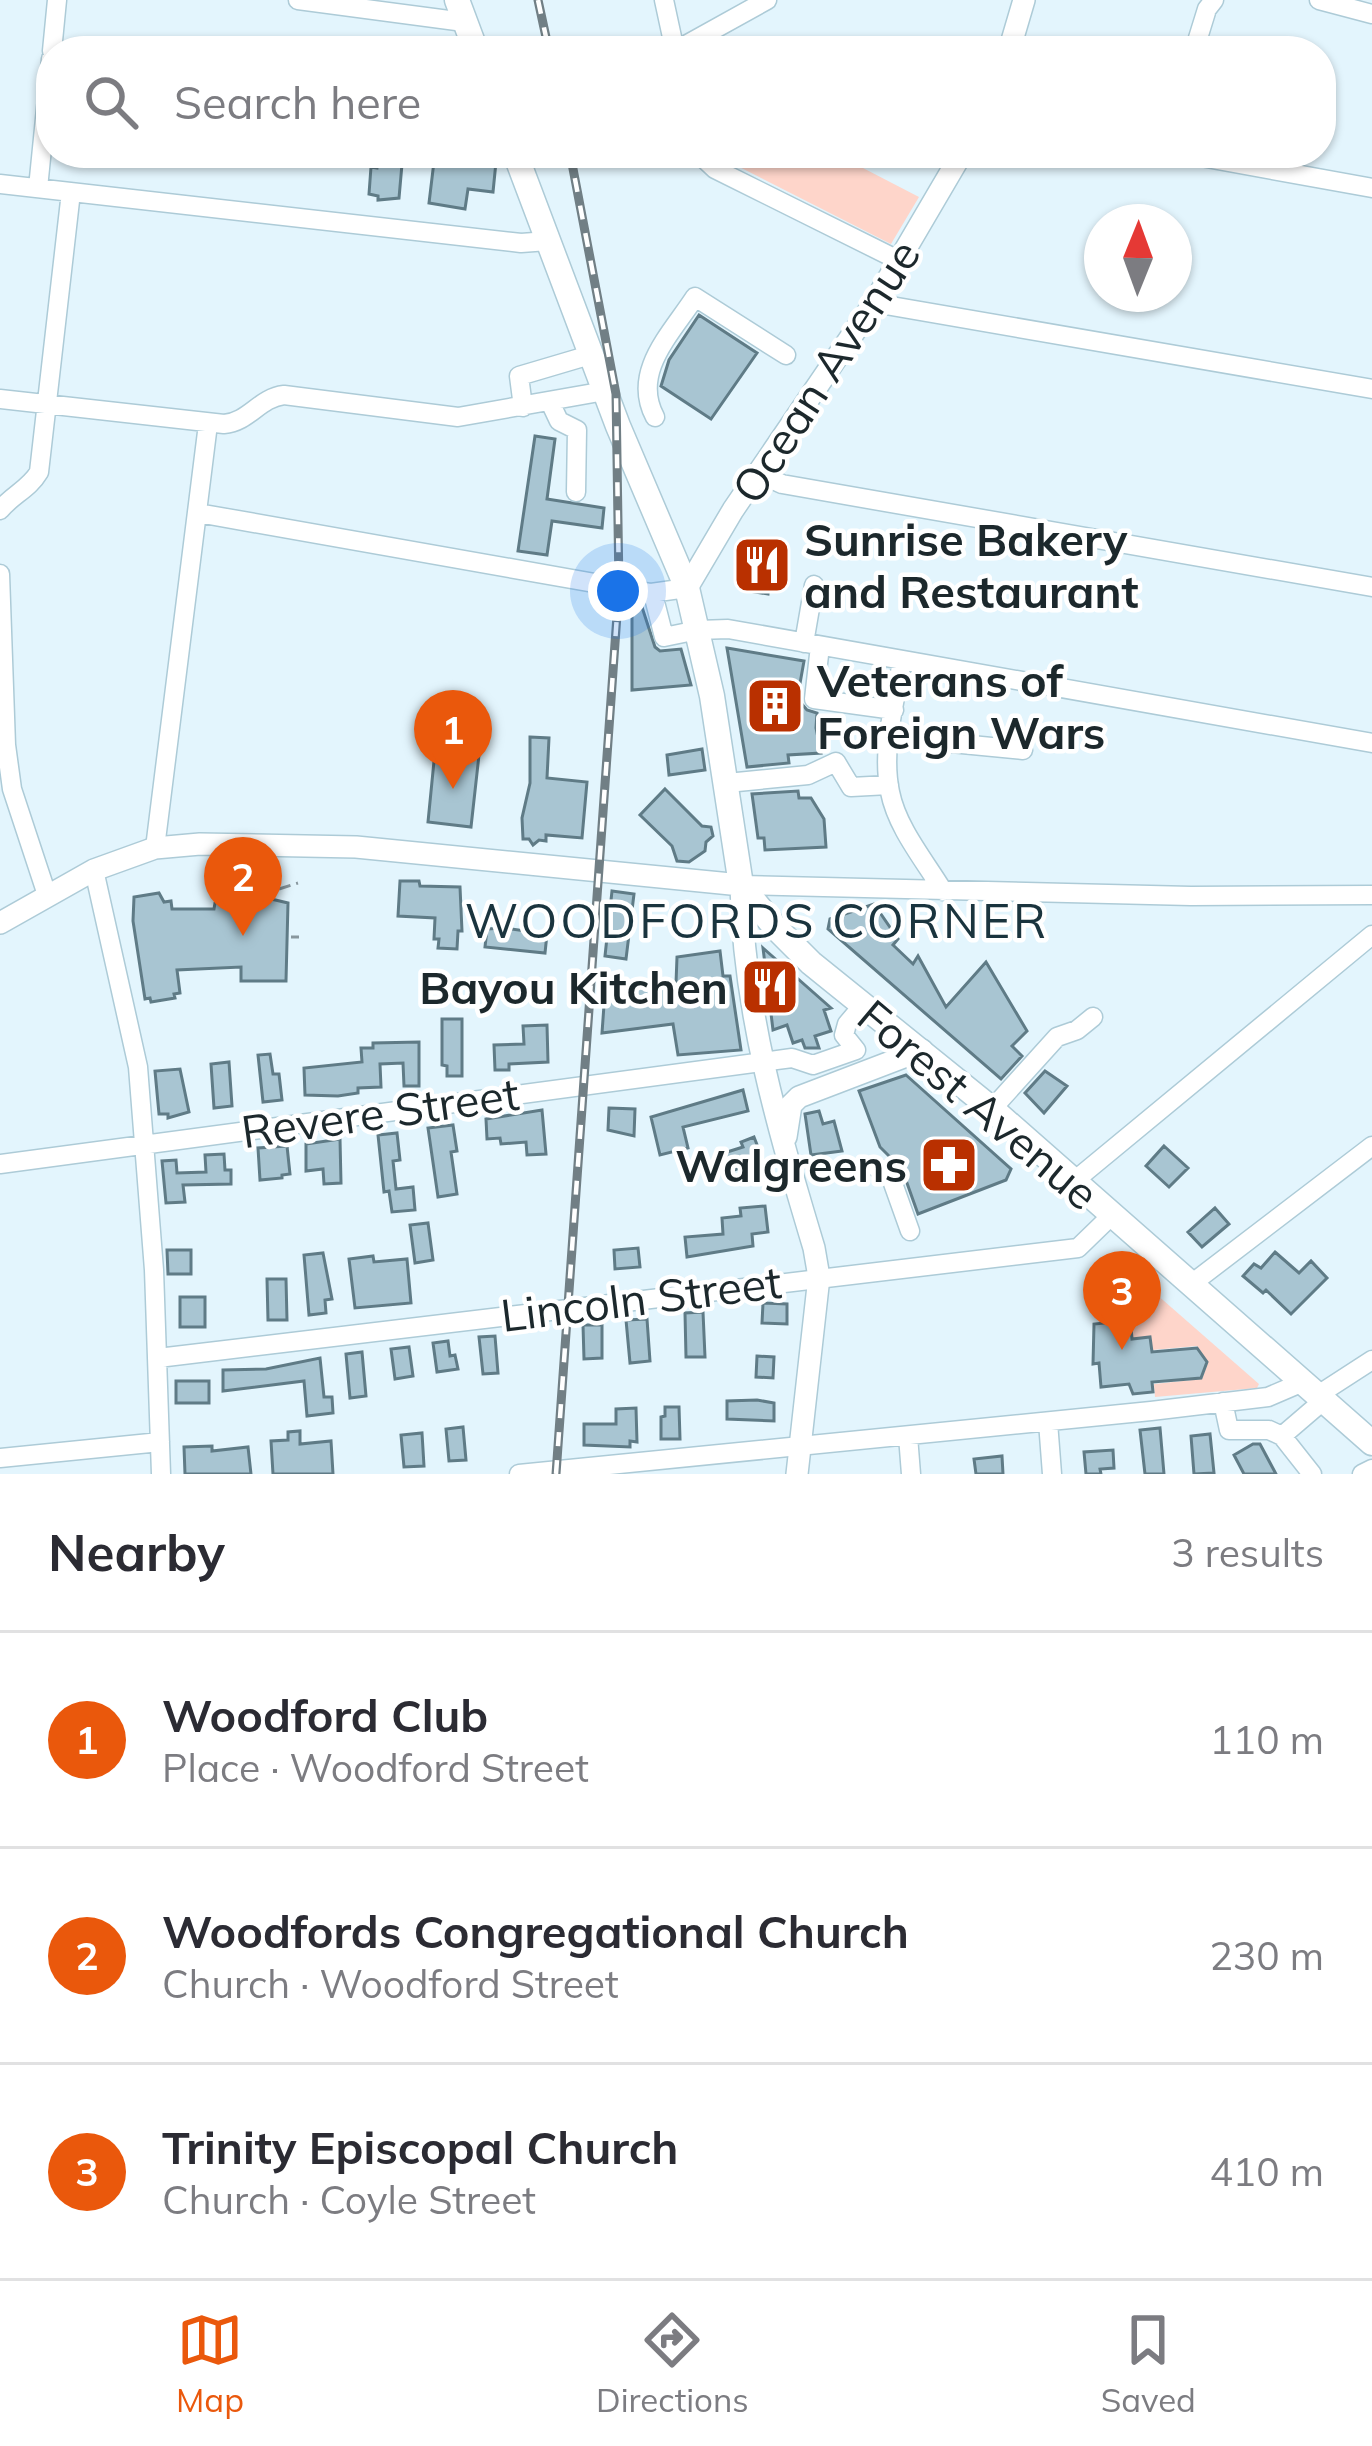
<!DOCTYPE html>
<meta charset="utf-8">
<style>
body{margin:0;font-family:Mulish,sans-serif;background:#f2f2f3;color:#2b2b33}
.compass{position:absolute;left:1084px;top:204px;width:108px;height:108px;border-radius:50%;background:#fff;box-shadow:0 3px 9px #0004;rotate:1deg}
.you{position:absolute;left:618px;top:591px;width:42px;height:42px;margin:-30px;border:9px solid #fff;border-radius:50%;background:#1a73e8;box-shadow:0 0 0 18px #1a73e833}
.badge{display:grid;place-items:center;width:78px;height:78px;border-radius:50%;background:#ea580c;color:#fff;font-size:39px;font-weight:700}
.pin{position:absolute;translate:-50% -99px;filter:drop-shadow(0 3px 6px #0008)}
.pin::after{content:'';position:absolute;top:63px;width:42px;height:36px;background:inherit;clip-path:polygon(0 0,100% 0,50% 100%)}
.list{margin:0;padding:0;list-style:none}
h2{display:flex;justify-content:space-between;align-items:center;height:156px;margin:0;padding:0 48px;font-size:51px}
h2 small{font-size:39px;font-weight:400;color:#7c7c81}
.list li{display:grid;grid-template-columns:78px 1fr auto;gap:36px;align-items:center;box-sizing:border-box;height:216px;padding:0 48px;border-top:3px solid #e1e1e2}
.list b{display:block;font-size:45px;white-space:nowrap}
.list p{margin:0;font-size:39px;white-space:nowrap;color:#7c7c81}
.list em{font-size:39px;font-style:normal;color:#7c7c81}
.icon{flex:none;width:66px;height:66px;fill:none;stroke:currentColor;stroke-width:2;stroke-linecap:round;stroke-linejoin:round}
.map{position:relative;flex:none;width:1372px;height:1474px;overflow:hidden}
.search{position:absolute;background:#fff;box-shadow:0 3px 9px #0004;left:36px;right:36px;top:36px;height:132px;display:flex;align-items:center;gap:30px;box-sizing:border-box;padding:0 42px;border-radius:48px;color:#7c7c81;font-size:45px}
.sheet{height:804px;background:#fff}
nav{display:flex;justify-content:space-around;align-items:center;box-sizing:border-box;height:168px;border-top:3px solid #e1e1e2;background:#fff;font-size:33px;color:#7c7c81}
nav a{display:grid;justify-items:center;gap:6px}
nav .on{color:#ea580c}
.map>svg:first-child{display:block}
</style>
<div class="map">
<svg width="1372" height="1474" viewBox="0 0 1372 1474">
<rect width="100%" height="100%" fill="#e3f5fd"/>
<!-- green -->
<path fill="#fed5ca" d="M712,153H834L919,197L891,244Z
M1116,1259L1259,1384L1257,1388L1155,1397L1154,1384L1202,1379L1208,1363L1197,1346L1152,1350L1150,1337L1133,1338L1130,1304H1114L1111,1268L1106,1260Z"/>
<!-- building -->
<path fill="#a8c5d2" stroke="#5f7b86" stroke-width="3" d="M391,153H403L399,198L378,200V196L369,194L371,167L377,168L379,154Z
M435,153H470L469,159L496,162L493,192L468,189L465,209L429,203Z
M699,315L757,353L711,419L661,386L669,360Z
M535,436L555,439L547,499L604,508L602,528L552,521L547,555L518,551Z
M771,540L779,545L778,566L774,581L769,580L768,594L749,591L756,541Z
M632,605L642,607L655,647L660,651L681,649L691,685L632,690Z
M727,648L804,661L799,689L801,703L807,710L817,713L816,728L821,753L788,755L789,763L747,767Z
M530,737L549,738L547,778L587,782L582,838L546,835V841L539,840L533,845L529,839H523L522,818L530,783Z
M702,749L705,770L669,775L667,755Z
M435,751L479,755L471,827L428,822Z
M665,789L702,826L711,827L713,836L706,842L705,851L689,862L677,861L672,846L640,815Z
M798,791L799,798H811L824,819L826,847L765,850L764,838H758L752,794Z
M400,881H419L420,886L460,887L462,931H458L457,949L438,948L439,939H434L435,918L398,916Z
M612,891L634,894L626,959L605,956Z
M235,892H267V898L288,903L286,981H241V967L177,970L180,993L174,994L175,998L151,1002L150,998L145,999L133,921L134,897L159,893L164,902L171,901L172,909H214L215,903L223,899L236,898Z
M874,904L898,939L893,945L913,964L918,956L946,1007L986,962L1027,1031L1012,1046L1022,1056L1001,1079L828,929L830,919Z
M505,928L547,934L545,953L485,947L487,929Z
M763,948L831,1008L824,1010L831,1031L815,1036L819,1048H805L802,1040L793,1043L787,1025L773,1030Z
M720,951L723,976H730L741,1050L678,1055L673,1024L602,1033L605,991L676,983L677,957Z
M442,1019H462V1076H447V1066L442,1065Z
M547,1025L548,1062L509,1064V1070H495L494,1045L524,1044L523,1026Z
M419,1042V1086H404L403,1063L380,1064L381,1087L358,1088V1093L338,1096L305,1095L304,1068L362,1062L361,1048H373V1043Z
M270,1054L273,1074H279L282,1100L263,1102L258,1055Z
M229,1062L232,1106L214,1108L211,1064Z
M180,1069L189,1112L168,1118V1114H159L155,1071Z
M1045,1071L1067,1086L1044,1113L1025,1093Z
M906,1075L1011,1169L1006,1180L918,1214L902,1169L880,1147L859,1091Z
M743,1090L748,1111L683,1127L688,1148L660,1155L651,1117Z
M609,1108L635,1109L634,1136L608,1130Z
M542,1110L546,1154L527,1155L526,1142L501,1144L500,1138L487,1139L486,1119Z
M819,1111L823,1124L834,1121L842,1151L811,1155L805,1114Z
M453,1125L457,1151L451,1152L457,1194L438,1197L428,1128Z
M397,1133L400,1160L393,1161L396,1189L413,1187L415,1210L392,1212L389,1191L384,1192L378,1135Z
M754,1137L763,1160L731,1171L724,1153L743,1147L741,1142Z
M340,1139L341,1183L324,1184L323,1169L306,1171V1144Z
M287,1146L290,1174L282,1175V1178L260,1180L258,1148Z
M1164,1146L1188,1168L1169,1187L1146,1166Z
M224,1154L225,1170H231V1184L183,1185L185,1202L166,1203L162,1161L176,1160L177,1173L206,1172L205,1155Z
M765,1206L768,1232L752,1234L753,1246L687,1257L685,1237L723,1234L722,1218L741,1216L740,1208Z
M1215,1208L1229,1224L1202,1247L1188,1232Z
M428,1223L433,1260L415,1263L410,1225Z
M638,1248L640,1267L615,1269L614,1250Z
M167,1250H191V1274H168Z
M1275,1252L1299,1273L1311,1261L1327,1278L1291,1314L1266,1290L1263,1293L1243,1276L1254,1264L1261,1268Z
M323,1253L332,1299L325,1300L326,1313L309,1315L304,1255Z
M373,1256L374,1262L407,1259L411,1303L355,1308L349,1259Z
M267,1279H286L287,1320H268Z
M180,1297H205V1327H180Z
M763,1303L787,1304V1324L762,1323Z
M1129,1304L1132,1339L1150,1337L1152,1352L1197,1348L1207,1362L1201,1378L1152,1382L1153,1392L1133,1394L1129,1384L1101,1387L1099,1363L1093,1364L1094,1324L1105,1323L1103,1306Z
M703,1312L705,1357H686L685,1313Z
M647,1319L650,1361L630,1363L626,1320Z
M583,1325H602V1358L584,1359Z
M495,1336L498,1373L483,1374L479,1337Z
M448,1341L450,1356L455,1355L458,1369L437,1372L433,1343Z
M409,1347L413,1376L395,1379L391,1349Z
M362,1352L366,1396L350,1398L346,1354Z
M757,1356L774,1357L773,1378L756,1377Z
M320,1358L324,1397H332L333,1413L307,1416L304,1381L223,1391V1370L266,1369Z
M176,1381H209V1403H176Z
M757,1400L774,1403V1421L727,1419V1401Z
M665,1407H679L680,1439H661V1417L665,1416Z
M636,1408L637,1442L630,1441V1447L584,1445V1424H616V1409Z
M463,1427L466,1460L449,1461L446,1429Z
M1160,1428L1164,1474H1145L1140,1430Z
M300,1431V1444L331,1441L333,1474H273L271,1441L288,1440V1432Z
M422,1433L424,1466L404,1467L401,1435Z
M1210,1434L1214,1473L1194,1474L1191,1436Z
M1253,1444H1260L1276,1474H1244L1234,1455Z
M212,1446V1451L248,1447L251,1474H185L184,1447Z
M1113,1450L1114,1468L1100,1469L1101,1474H1086L1084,1452Z
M1002,1456L1003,1474H976L974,1459Z"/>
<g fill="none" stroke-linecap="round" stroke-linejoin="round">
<!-- minor casing -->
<g stroke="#adcbd7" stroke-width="21">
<path id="minor" d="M298,0L464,22
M664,0L675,51
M1319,0L1372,14
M52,51L57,0
M675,51L767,0
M1194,51L1207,9L1214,0
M698,153L715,169L900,261
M1179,153L1372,188
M0,184L521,243L548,241
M38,188L51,59
M874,303L1372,389
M0,399L224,424C249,422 259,398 284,395L458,417L605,391
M550,402L559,421L577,430L576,492
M523,407L519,376L590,355
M655,417C631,372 671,334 695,297L786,355
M760,474L782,484L1372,587
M0,510C12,495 29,489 39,472L71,192
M198,513L651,593L687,588
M0,574L6,745L12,789L47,895
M653,594L664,637L698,630L728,629L1372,743
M804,643L814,585
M820,646L814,699L894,710
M902,661C895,703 881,749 890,792C897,828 925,861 943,891
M889,737L1023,750
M727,783L808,775L836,762L851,787L889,785
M155,848L208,424
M94,870L138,1067L154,1270L161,1474
M741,885L1191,896L1372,895
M992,1109L1057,1037L1077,1030L1093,1017
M0,1164L792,1058L813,1065L856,1050L844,1035L847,1024L863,1005
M874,1166L890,1175L910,1231
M1073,1182L1372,935
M1190,1285L1372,1146
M158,1358L1078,1248L1111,1216
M1318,1395L1372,1360
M1223,1402L1229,1430H1269L1282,1436
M1048,1422L1052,1474
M908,1436L911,1474
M0,1458L160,1442
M519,1474L1151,1411L1268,1397L1303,1382
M1312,1474L1282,1436L1324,1400
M1362,1474L1372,1469"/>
</g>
<!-- major casing -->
<g stroke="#adcbd7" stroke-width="24">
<path id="major" d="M1009,51L1024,0
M687,588L733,510L874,303L962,153
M0,923L94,870L155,848L200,844L356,847L741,885C743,1011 778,1128 814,1248L819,1277L797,1474
M786,1137L791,1105L799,1097L922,1050"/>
</g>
<!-- highway casing -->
<g stroke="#adcbd7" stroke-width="27">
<path id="highway" d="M457,0L476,51
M515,153L618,426L687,588L712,696L741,885L774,926L811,963L992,1109L1372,1443"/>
</g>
<!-- path -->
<path stroke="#88979e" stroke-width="3" stroke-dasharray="12 6" stroke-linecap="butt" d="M279,889L298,883
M291,937H299"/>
<!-- minor -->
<use href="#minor" stroke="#fff" stroke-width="18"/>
<!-- major -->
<use href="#major" stroke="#fff" stroke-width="21"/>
<!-- highway -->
<use href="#highway" stroke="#fff" stroke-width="24"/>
<!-- rail casing -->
<g stroke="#717f85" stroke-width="9">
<path id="rail" d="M538,0L549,51
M556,1474L619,587L616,394L570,153"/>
</g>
<!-- rail -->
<use href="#rail" stroke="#fff" stroke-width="4.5" stroke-dasharray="14" stroke-linecap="butt"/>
</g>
<!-- icons -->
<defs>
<g id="restaurant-square" transform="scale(3)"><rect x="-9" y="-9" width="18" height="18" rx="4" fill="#b93000" stroke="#fff"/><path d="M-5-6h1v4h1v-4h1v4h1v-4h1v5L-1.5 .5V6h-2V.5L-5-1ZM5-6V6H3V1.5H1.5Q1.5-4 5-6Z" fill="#fff"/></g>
<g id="building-square" transform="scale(3)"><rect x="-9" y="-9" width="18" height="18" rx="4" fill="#b93000" stroke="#fff"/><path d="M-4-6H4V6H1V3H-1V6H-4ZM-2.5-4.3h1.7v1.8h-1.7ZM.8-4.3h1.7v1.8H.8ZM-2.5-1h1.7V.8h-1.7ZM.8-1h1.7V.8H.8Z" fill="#fff"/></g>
<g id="pharmacy-square" transform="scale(3)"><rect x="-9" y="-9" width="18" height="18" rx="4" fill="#b93000" stroke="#fff"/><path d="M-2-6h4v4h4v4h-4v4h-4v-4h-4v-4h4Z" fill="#fff"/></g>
</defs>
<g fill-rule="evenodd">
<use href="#restaurant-square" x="762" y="565"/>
<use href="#building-square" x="775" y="706"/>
<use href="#restaurant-square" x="770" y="987"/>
<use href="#pharmacy-square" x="949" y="1165"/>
</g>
<g text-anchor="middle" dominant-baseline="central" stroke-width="9" stroke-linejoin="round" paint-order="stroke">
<!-- street labels -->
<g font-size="45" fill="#1c282c" stroke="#fff">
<text transform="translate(825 371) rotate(-57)">Ocean Avenue</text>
<text transform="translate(979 1104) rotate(40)">Forest Avenue</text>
<text transform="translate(380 1112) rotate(-8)">Revere Street</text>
<text transform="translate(641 1298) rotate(-7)">Lincoln Street</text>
</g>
<!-- poi labels -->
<g font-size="45" font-weight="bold" fill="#1c282c" stroke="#fff" text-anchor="start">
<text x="804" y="539">Sunrise Bakery<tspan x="804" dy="52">and Restaurant</tspan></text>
<text x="817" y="680">Veterans of<tspan x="817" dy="52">Foreign Wars</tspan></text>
<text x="728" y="987" text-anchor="end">Bayou Kitchen</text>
<text x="907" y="1165" text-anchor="end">Walgreens</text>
</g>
<!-- neighbourhood labels -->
<g font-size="48" letter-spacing="3" fill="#1a343e" stroke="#fff">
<text x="757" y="920">WOODFORDS CORNER</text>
</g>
</g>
</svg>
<svg class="compass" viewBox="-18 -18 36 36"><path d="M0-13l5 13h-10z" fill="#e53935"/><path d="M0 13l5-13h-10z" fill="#7c7c81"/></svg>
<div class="you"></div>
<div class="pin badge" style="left:453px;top:789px">1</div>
<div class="pin badge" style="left:243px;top:936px">2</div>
<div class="pin badge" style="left:1122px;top:1350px">3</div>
<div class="search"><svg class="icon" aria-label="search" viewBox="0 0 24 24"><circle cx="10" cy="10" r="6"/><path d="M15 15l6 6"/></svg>Search here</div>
</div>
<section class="sheet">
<h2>Nearby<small>3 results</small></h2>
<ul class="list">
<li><span class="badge">1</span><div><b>Woodford Club</b><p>Place · Woodford Street</p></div><em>110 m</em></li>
<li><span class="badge">2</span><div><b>Woodfords Congregational Church</b><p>Church · Woodford Street</p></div><em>230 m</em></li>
<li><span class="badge">3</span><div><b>Trinity Episcopal Church</b><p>Church · Coyle Street</p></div><em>410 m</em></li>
</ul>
</section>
<nav>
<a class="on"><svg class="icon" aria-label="map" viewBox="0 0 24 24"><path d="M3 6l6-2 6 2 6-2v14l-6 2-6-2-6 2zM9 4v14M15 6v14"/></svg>Map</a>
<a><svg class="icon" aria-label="directions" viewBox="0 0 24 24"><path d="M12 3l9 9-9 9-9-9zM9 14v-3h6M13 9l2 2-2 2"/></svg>Directions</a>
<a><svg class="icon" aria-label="saved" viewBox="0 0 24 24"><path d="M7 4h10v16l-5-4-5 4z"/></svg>Saved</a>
</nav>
